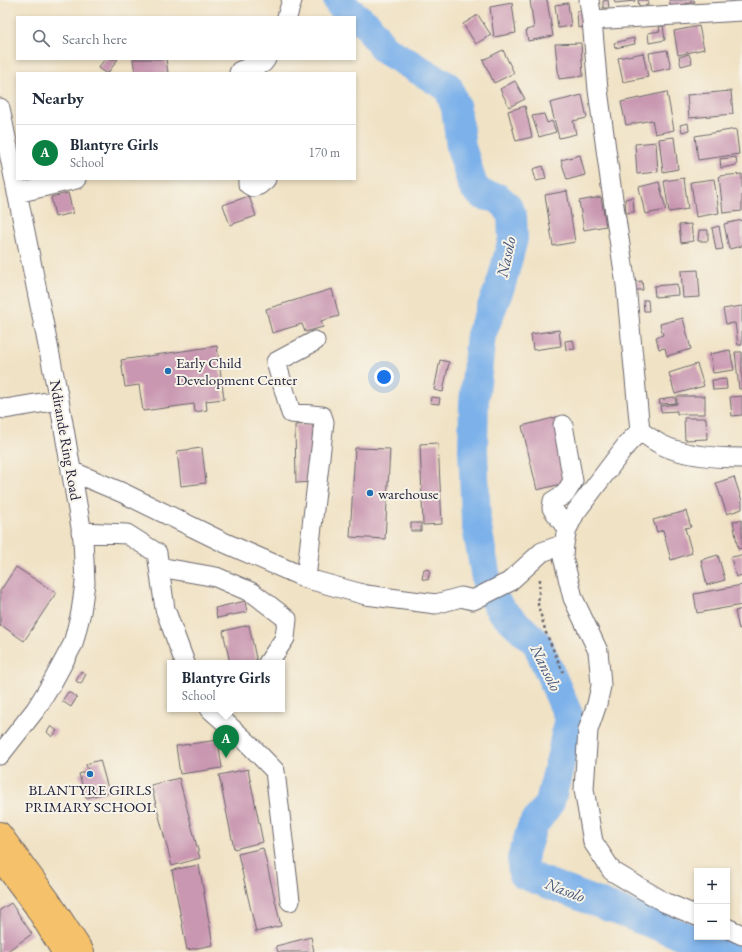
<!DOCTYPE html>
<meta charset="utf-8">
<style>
body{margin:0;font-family:"EB Garamond",serif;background:#f6f6f7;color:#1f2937}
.controls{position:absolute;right:12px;bottom:12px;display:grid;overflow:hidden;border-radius:0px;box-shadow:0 2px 6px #0003}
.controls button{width:36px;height:36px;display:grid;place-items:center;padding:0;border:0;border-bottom:1px solid #e0e1e3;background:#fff;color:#1f2937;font:20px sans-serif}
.you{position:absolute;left:384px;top:377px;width:14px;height:14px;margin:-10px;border:3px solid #fff;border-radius:50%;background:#1a73e8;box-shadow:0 0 0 6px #1a73e833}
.badge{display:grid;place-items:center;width:26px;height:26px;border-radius:50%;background:#0b8043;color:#fff;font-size:13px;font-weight:700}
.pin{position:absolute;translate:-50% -33px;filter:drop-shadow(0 1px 2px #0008)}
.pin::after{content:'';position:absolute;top:21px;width:14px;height:12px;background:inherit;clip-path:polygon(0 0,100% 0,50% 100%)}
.popup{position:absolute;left:167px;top:660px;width:118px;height:52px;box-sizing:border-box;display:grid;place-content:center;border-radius:0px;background:#fff;filter:drop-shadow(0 1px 3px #0005);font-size:13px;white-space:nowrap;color:#747a83}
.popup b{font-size:15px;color:#1f2937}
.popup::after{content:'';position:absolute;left:50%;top:100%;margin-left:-8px;border:8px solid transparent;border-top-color:#fff}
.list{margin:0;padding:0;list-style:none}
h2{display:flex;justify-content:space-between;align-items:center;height:52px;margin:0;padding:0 16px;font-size:17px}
h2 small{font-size:13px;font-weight:400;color:#747a83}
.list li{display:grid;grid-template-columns:26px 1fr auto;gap:12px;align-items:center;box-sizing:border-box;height:56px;padding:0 16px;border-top:1px solid #e0e1e3}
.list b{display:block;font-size:15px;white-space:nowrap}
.list p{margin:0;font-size:13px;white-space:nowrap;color:#747a83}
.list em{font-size:13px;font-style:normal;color:#747a83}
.icon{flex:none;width:22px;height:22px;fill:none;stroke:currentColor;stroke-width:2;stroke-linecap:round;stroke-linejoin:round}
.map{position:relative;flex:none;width:742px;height:952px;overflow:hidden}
.search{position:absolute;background:#fff;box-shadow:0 2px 6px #0003;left:16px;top:16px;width:340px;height:44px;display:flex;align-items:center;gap:10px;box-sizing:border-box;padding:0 14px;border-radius:0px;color:#747a83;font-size:15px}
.panel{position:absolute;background:#fff;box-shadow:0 2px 6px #0003;left:16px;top:72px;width:340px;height:108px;border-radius:0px}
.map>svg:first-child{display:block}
</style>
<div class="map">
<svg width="742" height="952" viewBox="0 0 742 952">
<rect width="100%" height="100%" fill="#f7f3e8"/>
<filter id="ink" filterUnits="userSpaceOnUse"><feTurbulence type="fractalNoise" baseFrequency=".025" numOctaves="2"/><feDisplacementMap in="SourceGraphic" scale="8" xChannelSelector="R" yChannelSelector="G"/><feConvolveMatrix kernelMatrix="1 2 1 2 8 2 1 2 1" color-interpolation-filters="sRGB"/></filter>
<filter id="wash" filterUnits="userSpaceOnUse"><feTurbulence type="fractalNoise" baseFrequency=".012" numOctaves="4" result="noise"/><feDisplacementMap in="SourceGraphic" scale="16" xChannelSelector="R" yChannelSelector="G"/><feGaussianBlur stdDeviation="0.9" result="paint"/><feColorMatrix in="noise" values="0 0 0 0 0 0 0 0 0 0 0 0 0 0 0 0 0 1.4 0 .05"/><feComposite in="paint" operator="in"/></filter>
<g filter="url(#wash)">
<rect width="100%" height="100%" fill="#f0e2c5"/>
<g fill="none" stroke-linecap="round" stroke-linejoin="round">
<!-- river -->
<path stroke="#7cb1ea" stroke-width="30" d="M338,0L339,3L368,26L384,49L448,87L456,108L461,147L473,186L482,195L498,198L507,206L512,216L513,239L501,284L481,335L474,402L473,449L476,522L488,589
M491,595L501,610L537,643L569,717L562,755L550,802L532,827L522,859L523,874L726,952"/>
</g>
<g id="blocks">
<!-- building -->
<path fill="#c997b1" d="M530,0H547L553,36L528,41L526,30L534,28Z
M608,0L609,8H603V1Z
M614,0H635V1L615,3Z
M638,0H648V5L639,6Z
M669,0H694L695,2L671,7Z
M512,3L516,33L494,37L490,7Z
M568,3L571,26L558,28L555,5Z
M577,11H582L584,27L578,28Z
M478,15L491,35L476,44L463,24Z
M663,26L665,40L649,43L648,33L660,31L659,27Z
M699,26L704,49L678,55L674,31Z
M634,38L635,44L615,48L614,43Z
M581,43L583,76L559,79L555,44Z
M503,50L514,73L494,83L483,60Z
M667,50L671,68L652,72L649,53Z
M643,53L648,77L623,82L618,58Z
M689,54L692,63L681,66L679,57Z
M105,59H118L108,73H105L98,68Z
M133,59H166L168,73H135Z
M515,81L525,99L509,107L500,89Z
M731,91L733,114L689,118L687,95Z
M667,92L674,130L655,134L652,120L626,125L621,102Z
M582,95L587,118L573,121L576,134L559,138L550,103Z
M525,106L532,137L516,141L508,111Z
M544,114L547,123L552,121L556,132L539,137L532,116Z
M688,123L689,130L682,132L680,125Z
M736,129L739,154L698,160L695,136Z
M674,137L678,169L663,172L659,139Z
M656,142L658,172L637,174L635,144Z
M580,155L585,175L567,180L561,160Z
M736,157L737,165L721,168L720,159Z
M543,166L546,179L536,181L533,169Z
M742,174V211L723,213L719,176Z
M684,178L688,209L669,212L664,181Z
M714,179L719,213L696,217L691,182Z
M659,182L666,210L645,214L639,187Z
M567,191L575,242L553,246L545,195Z
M68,193L73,213L55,217L51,197Z
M249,196L256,216L230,225L223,205Z
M601,197L606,226L584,230L579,201Z
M633,197L634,212L626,213L625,199Z
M742,220V246L729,249L724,224Z
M691,224L693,241L681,243L679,225Z
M719,226L723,249L716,250L712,228Z
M699,230H708V241H698Z
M698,270L700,297L683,298L681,271Z
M642,281L643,290H634L633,282Z
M677,284L678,295L655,297L654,286Z
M332,289L339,316L321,321L323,327L305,332L302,324L272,333L266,309Z
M643,300H648L649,311H644Z
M742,306V345H738L735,323L726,324L723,309Z
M683,318L691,349L667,356L665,348L659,349L656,337L663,335L660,324Z
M559,330L561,346L533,350L531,334Z
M573,340L575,349L566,350L565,341Z
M217,346L224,399L206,401L207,410L195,412L194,404L143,411L139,385L125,387L121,360Z
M730,350L734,370L713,373L710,354Z
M735,352H742V389H739Z
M440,360L449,362L443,392L434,390Z
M697,364L704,386L675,394L669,373Z
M726,379L727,389L713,390L712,380Z
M677,396H705V414H677V411L661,412L660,406L677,404Z
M742,396V415L732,416L730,397Z
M431,397L440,398L439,404L430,403Z
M675,397L676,403L660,404L659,400L665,399V398Z
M557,417L573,481L537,490L522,426Z
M684,418H706L707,439L685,440Z
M313,424L315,482L296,483L295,425Z
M438,443L442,524L423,525L420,444Z
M202,448L206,483L181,486L177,451Z
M355,448L390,449L385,539L350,537Z
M734,477L742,501V509L727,514L716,483Z
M686,511L691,527L685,528L692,553L671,560L663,530L657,532L653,520Z
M742,520V548L738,549L733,521Z
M411,523H421V531H411Z
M718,555L725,580L707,585L701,560Z
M742,555V575L736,577L731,557Z
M16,567L56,593L24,641L1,625L0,627V591Z
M424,569L430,570L428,580L422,579Z
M742,585V605L697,613L694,594Z
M245,601L247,612L217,618L215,608Z
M742,609V628L739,629L735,611Z
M249,625L257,663H230L223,631Z
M81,671L86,674L81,684L76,681Z
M68,692L77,697L71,707L62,701Z
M51,726L57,731L52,737L47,732Z
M218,740L222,768L180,774L176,746Z
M100,760L109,792L86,798L79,774L88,771L86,764Z
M248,769L263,842L234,849L219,775Z
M179,778L200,858L172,866L151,785Z
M263,848L281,926L256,932L238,854Z
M199,865L213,945L187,950L172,870Z
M11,903L32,934L6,952H0V910Z
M311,937L314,952H278L276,946Z"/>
</g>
</g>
<g filter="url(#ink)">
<use href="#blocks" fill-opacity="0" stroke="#6a656b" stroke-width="1"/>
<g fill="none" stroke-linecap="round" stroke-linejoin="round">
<!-- minor casing -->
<g stroke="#6a656b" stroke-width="21">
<path id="minor" d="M589,0L592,20L598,90L611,186L626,285L640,431C646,435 653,440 660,444C683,456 717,458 742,458
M287,17L292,0
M592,20L742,11
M239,73L240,71L263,63L266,59
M0,108L59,400L83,539L85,583L81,612L73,644L52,683L36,709L0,755
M248,179V184L253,187L259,185L266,179
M17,193L76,179
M0,408L5,409L59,400
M563,425L573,481L565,494L553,501L552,508L567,529
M640,431L628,443L575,513L567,529L564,544L563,557L573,598L598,651L600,672L601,686L597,704L588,730L584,789L593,842L612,871L664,902L697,916
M71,471L123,493L223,542L308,579L366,595L436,604L461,597L473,600L509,582L542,552L564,544
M81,532L127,534L157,553L165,609L185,663
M159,567L216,577L253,593L287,619L285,638L268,663
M306,578L324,422L322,416L291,413L276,362L315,341
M210,709L246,741L275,771L290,901
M727,928L742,935"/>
</g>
<!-- highway casing -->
<g stroke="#6a656b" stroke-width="24">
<path id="highway" d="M0,833L49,900L83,952
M0,859L35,906L63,952"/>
</g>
<!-- path -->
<path stroke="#6a656b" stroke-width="2.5" stroke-dasharray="3 3" stroke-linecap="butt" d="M540,579L538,605L546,633L563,672"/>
<!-- minor -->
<use href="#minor" stroke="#fff" stroke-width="19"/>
<!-- highway -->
<use href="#highway" stroke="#f5c16b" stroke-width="22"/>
</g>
</g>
<!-- markers -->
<g fill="#1f6fb2" stroke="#f7f3e8" stroke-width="1.5">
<circle cx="168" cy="371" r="4"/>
<circle cx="370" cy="493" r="4"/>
<circle cx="90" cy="774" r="4"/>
</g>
<g text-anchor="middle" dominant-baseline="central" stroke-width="4" stroke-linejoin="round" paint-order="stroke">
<!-- poi labels -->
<g font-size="15" fill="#22223b" stroke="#f7f3e8" text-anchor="start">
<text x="176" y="362">Early Child<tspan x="176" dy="17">Development Center</tspan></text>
<text x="378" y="493">warehouse</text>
<text x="90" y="789" text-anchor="middle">BLANTYRE GIRLS<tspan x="90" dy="17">PRIMARY SCHOOL</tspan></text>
</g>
<!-- street labels -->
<g font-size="15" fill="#22223b" stroke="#f7f3e8">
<text transform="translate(66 440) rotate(80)">Ndirande Ring Road</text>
</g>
<!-- water labels -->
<g font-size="16" font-style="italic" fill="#425478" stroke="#f7f3e8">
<text transform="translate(506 257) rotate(-78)">Nasolo</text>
<text transform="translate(546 668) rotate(64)">Nansolo</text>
<text transform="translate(565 890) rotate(21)">Nasolo</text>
</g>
</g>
</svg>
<div class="controls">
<button>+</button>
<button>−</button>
</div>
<div class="you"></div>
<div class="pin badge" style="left:226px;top:758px">A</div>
<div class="popup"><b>Blantyre Girls</b>School</div>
<div class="search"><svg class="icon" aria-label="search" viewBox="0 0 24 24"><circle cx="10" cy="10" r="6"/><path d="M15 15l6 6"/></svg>Search here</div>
<section class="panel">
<h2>Nearby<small></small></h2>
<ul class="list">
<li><span class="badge">A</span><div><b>Blantyre Girls</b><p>School</p></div><em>170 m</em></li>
</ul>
</section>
</div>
